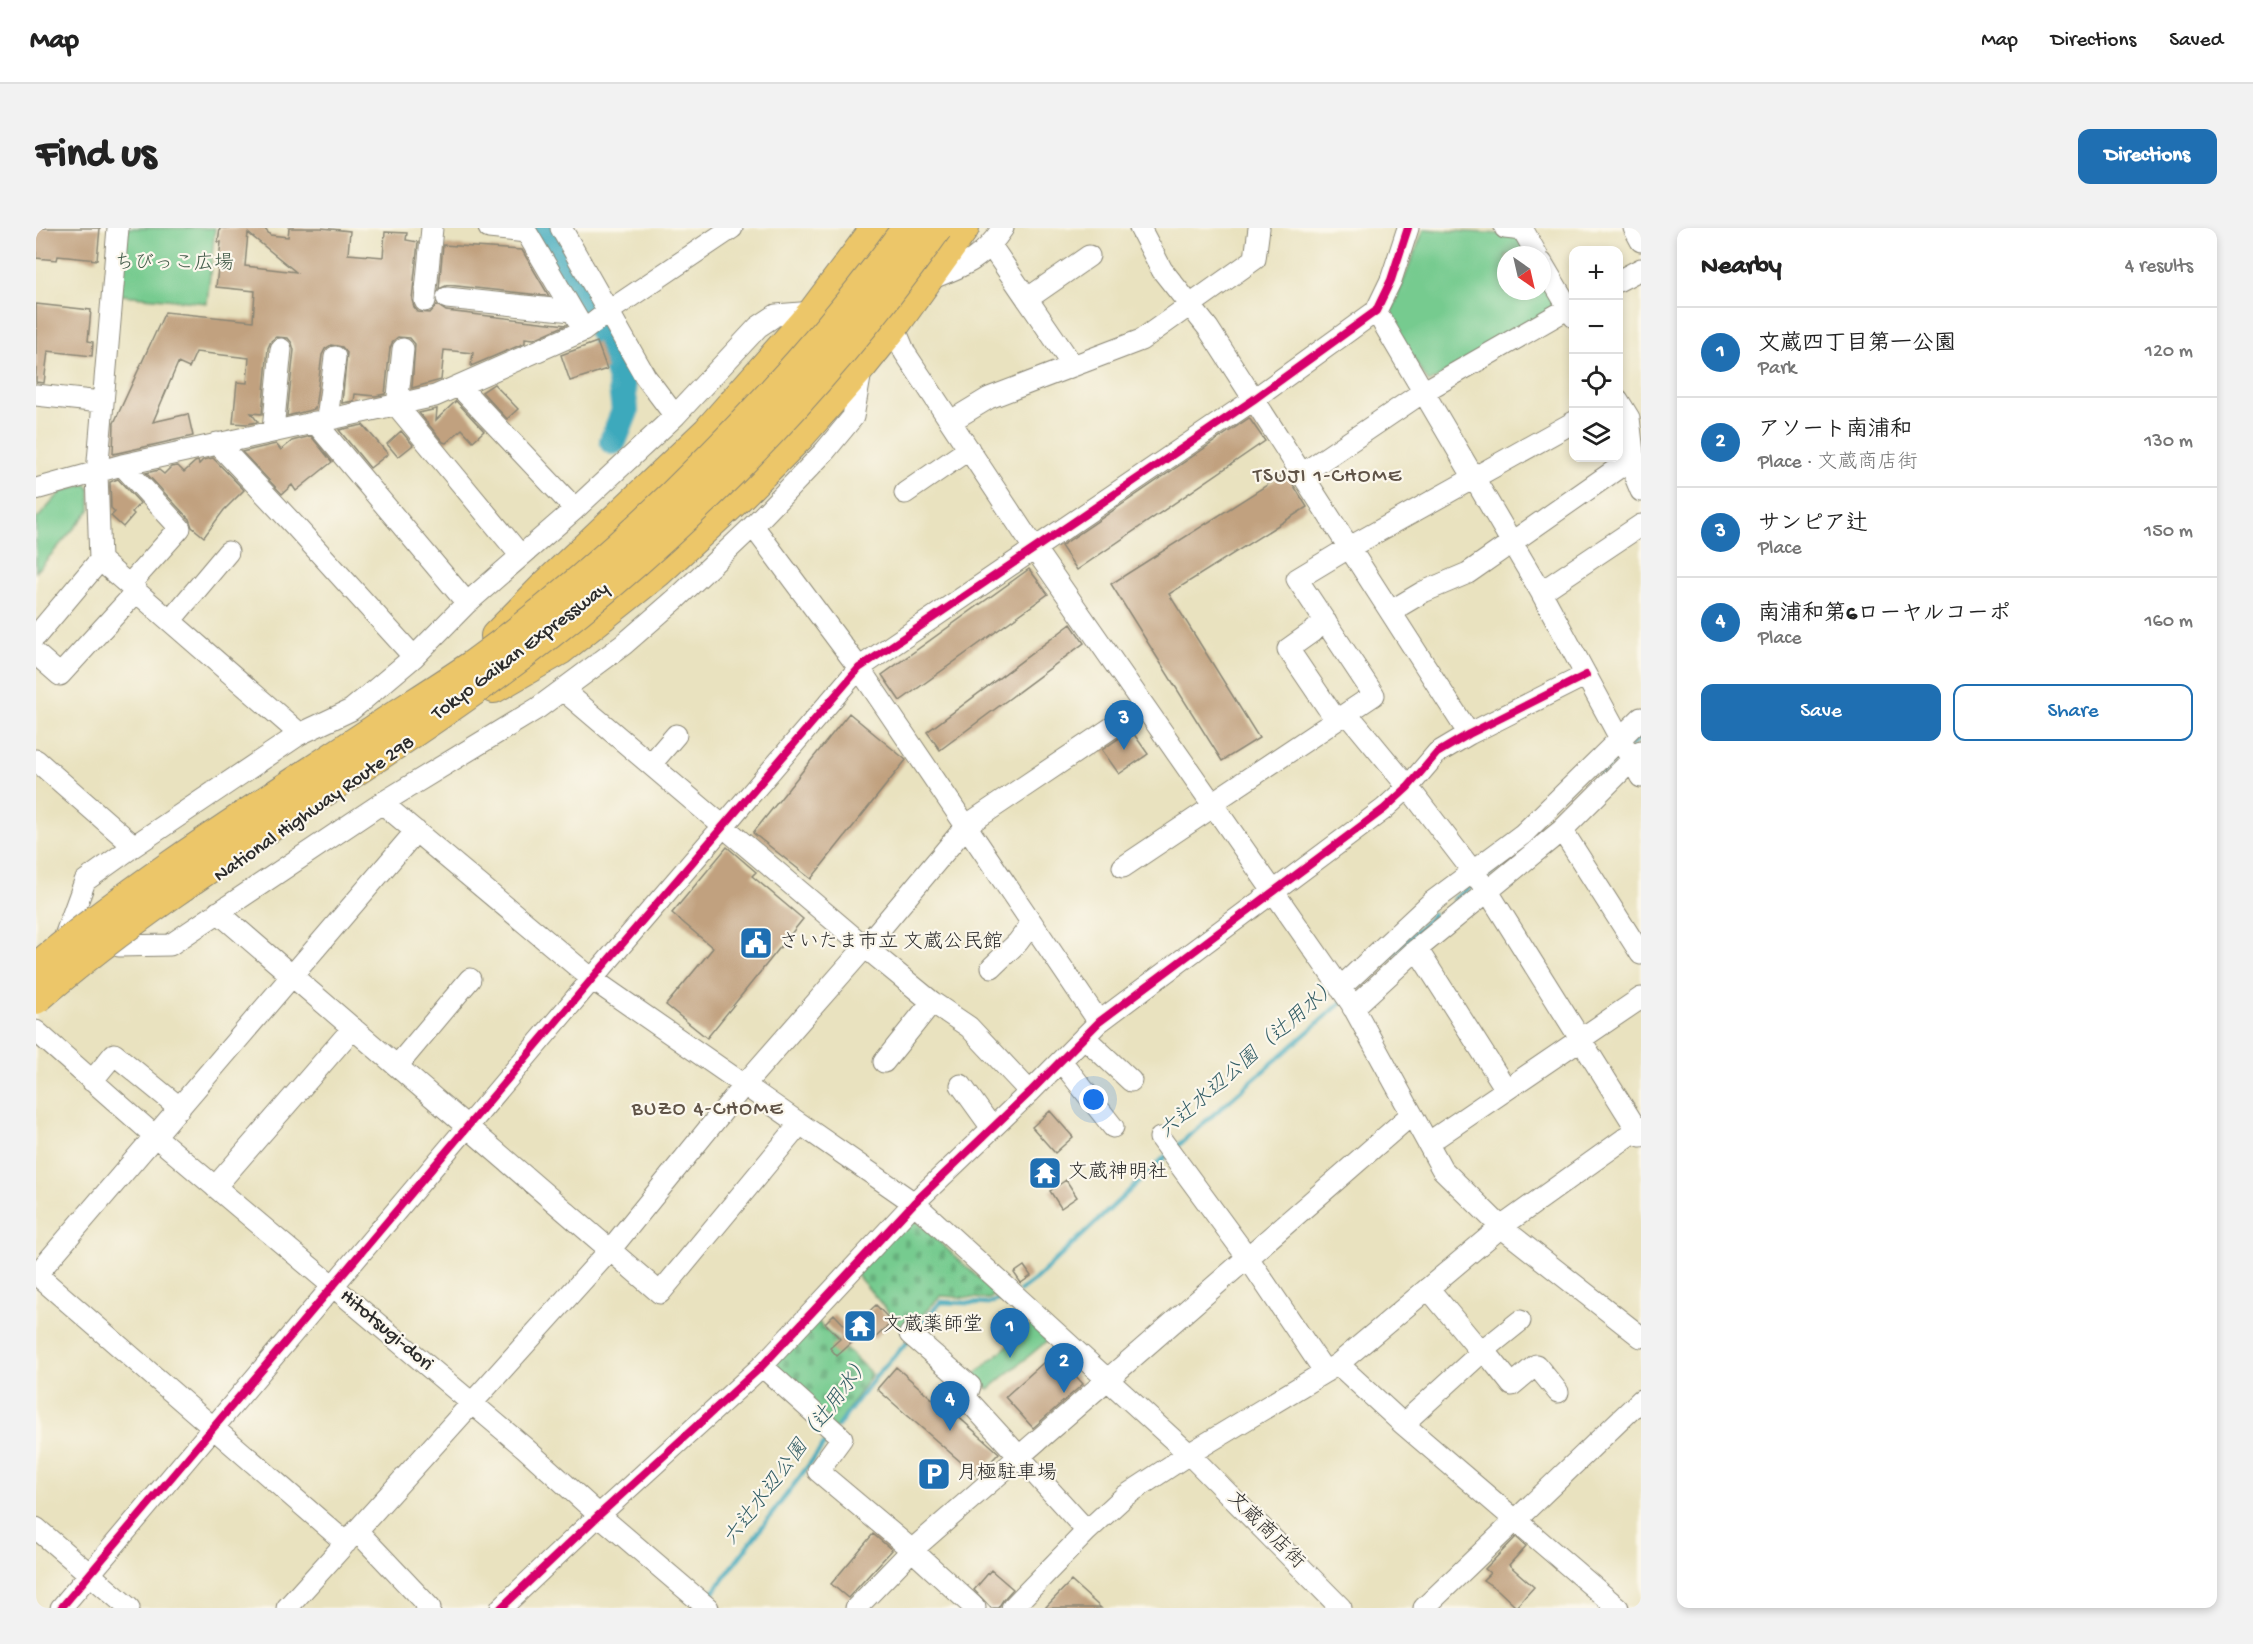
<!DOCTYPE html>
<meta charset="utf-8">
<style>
body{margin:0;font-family:"Gochi Hand","Klee One",sans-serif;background:#f2f2f2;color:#222}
.controls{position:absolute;right:18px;top:18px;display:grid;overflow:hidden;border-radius:12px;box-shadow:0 3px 9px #0003}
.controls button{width:54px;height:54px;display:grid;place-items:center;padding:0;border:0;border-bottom:2px solid #e0e0e0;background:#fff;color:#222;font:30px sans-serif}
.compass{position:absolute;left:1461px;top:18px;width:54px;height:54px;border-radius:50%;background:#fff;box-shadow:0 3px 9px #0003;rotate:146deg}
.you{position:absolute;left:1058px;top:872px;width:21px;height:21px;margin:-15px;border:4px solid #fff;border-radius:50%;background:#1a73e8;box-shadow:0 0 0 9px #1a73e833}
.badge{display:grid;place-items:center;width:39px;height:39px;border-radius:50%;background:#1f6fb2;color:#fff;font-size:20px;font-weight:700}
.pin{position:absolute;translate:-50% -50px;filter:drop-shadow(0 2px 3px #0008)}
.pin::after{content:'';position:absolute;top:32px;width:21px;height:18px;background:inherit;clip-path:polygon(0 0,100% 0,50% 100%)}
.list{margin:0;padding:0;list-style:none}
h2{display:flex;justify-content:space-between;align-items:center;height:78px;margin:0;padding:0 24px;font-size:26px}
h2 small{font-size:20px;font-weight:400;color:#767676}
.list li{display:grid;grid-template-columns:39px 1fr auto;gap:18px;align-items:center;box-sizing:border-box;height:90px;padding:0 24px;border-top:2px solid #e0e0e0}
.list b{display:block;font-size:22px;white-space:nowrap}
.list p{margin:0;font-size:20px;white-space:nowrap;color:#767676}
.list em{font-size:20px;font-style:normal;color:#767676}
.actions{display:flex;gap:12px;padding:18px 24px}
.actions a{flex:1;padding:14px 0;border:2px solid #1f6fb2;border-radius:12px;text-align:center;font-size:21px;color:#1f6fb2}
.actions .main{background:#1f6fb2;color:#fff}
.icon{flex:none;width:33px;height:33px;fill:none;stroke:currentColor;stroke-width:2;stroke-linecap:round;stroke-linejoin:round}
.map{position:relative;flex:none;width:1605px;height:1380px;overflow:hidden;border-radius:12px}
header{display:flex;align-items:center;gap:36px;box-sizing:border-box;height:84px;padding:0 30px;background:#fff;border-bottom:2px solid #e0e0e0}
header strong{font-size:28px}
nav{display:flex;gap:33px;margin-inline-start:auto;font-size:21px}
.intro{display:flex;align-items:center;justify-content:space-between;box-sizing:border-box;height:144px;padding:0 36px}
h1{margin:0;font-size:42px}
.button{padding:15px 27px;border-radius:12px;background:#1f6fb2;color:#fff;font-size:21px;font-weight:700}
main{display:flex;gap:36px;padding:0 36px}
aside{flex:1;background:#fff;border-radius:12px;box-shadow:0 3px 9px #0003}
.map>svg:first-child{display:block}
</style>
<header>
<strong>Map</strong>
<nav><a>Map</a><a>Directions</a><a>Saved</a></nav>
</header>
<div class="intro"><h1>Find us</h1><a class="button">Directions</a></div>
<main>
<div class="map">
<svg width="1605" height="1380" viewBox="0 0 1605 1380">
<defs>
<pattern id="cemetery-stones" width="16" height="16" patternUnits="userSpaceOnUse" patternTransform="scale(1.5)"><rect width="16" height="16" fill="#76cb8f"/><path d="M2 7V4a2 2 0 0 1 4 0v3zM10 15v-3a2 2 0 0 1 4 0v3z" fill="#66ae7c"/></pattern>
</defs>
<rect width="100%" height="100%" fill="#fbf7ec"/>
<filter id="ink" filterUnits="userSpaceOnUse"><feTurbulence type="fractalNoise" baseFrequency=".0167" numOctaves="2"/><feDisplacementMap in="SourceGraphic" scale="12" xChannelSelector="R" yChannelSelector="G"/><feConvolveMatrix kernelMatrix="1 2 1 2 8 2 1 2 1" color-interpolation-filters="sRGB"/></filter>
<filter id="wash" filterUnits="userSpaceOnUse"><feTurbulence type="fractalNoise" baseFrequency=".008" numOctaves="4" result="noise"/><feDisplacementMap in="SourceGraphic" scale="24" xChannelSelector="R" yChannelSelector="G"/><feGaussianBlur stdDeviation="1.35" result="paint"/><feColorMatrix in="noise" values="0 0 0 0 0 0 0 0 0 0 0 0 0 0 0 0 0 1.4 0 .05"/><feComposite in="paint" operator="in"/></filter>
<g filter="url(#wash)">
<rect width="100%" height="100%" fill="#e9e2bf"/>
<!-- cemetery -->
<path fill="url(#cemetery-stones)" stroke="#507b5d" stroke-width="1.5" d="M874,987L960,1066L953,1071L905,1068L869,1104L820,1046Z
M779,1091L836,1146L798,1202L735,1140Z"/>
<!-- park -->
<path fill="#76cb8f" stroke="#507b5d" stroke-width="1.5" d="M82,0H179L171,75L76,66Z
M1388,1L1480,7L1494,27H1470V63H1506V48L1522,73L1519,80L1393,155L1352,92Z
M50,256L54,261V282L0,344V292L25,264Z
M995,1097L1011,1113L953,1161L939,1146Z"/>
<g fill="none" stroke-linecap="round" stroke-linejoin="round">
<!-- stream -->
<path stroke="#3da9bc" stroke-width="4.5" d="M1594,519L1605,508
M1502,609L1586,526
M1450,649L1482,625
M1418,671L1440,655
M1316,764L1397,687
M1138,921L1306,774
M984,1063L999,1052L1130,928
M879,1103L905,1074L952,1076L971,1068
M802,1198L841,1147L873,1112
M672,1371L793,1210"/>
<!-- river -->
<path stroke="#3da9bc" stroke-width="28" d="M507,0L566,103L579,132L585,152L589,183L577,213"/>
</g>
<g id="blocks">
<!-- building -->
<path fill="#c1a17f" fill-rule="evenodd" d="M0,0H64L61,32L22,28L21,32L0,30Z
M184,0H228L234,7L252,9L253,0H285L314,3L312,26L347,29L349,4L371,5L370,12L382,14L376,72L378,79L382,84L394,85L401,77L410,83L530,97L498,111L489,110V115L435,138L437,125L408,122L405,152L376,160L379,116L374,110L362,109L357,113L354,120L349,166L339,168L319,166L318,173L306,175L311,125L306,119L295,117L289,121L286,127L279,181L251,188L258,122L256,115L252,110L240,109L235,113L232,120L226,186L215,185L222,194L211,196L197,195L201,154L211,155L213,130L160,124L153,140L142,135L117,194L152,186L157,208L77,226L78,195L129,84L217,93L219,63L180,59L185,14H182ZM212,5L260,44L209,38Z
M407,17L486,22L513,68L412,57L403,61Z
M0,76L55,82L52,113L57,114L56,128L12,123L8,155L0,154Z
M561,114L571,141L534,153L525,127Z
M458,156L482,181L471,191L446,164Z
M420,173L448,203L437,213L426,201L410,215L407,214L383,185L401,181L400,192Z
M1213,190L1229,213L1041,342L1025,318Z
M327,197L352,226L334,240L303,202Z
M365,203L377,217L362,229L351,216Z
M275,208L296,234L260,263L256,257L246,266L206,224L240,216L245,222L256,213Z
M177,230L208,262L188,282L168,309L156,299L153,291L110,245L123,242L128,246L135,239L142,238L148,244L159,234L162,233L163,236L167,232Z
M1250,245L1271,279L1133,366L1223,510L1186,533L1075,356Z
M82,251L104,275L96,284L98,286L87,299L75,288L79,284L75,280L74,254Z
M993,341L1012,366L864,473L846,447Z
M1035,396L1048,415L904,522L891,504Z
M813,485L870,532L775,651L717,605Z
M1095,502L1112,526L1083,546L1066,522Z
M691,619L720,644L716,648L767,691L671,810L630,777L677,720L636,685Z
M1014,883L1037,909L1019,925L996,899Z
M1030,952L1041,969L1025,980L1014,963Z
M988,1038L995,1048L985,1055L978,1045Z
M840,1077L856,1094L838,1111L830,1102L801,1128L794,1120L804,1111L789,1095L798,1086L813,1102Z
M1017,1126L1036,1149L1039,1147L1047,1156L997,1200L969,1169Z
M860,1139L908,1181L910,1178L963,1225L941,1248L841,1161Z
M837,1306L856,1322L812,1370L795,1356Z
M1480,1309L1490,1318L1473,1337L1498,1359L1480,1379L1462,1362L1447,1352L1454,1345L1449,1341Z
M955,1342L977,1361L967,1372L962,1380H955L938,1362Z
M1035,1353L1065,1380H1009Z"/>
</g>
</g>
<g filter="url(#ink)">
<use href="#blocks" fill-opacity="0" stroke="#8a8675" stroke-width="1.5"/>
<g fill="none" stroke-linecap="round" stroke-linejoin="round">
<!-- minor casing -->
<g stroke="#8a8675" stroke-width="23">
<path id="minor" d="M82,0L61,245L64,332L264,506
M453,0L490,4
M488,0L542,92
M525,0L609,148L639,188
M1104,0L1126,42L1172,100L1433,506
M1469,0L1487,2L1501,27
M1598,0L1605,13
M955,18L1037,138
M1506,35L1538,89
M891,52C927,38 944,34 967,0
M1582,53L1605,41
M411,70L536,83
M991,71L1053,28
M389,73L396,0
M1340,83L1505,364L1605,549
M854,89L869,125L998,320L1315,775L1406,941L1465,999L1605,1109
M367,121L361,178L485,328
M423,158L539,281
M0,167L65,174
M1582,172L1593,190L1600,251L1605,263
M291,191L299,129
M915,193L953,170L1105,112L1219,31L1223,0
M279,194L431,375
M237,202L245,121
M181,215L260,299L378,429
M86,237L144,300L93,357
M1266,246L1387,164L1538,77
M0,261L86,237L399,168L547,103L573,83L696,0
M869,265L933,221
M717,298L823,440L1063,794
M1505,364L1605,297
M1355,383L1387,364L1432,345L1598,229
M134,393L192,324
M1290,394L1252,421L1300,492
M0,408L64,332
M0,426L24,447L101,363
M527,462L829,719L896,774L933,799L994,864
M1311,485L1372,559L1451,662L1605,908
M0,532L98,618
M615,536L640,507
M346,575L556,751L878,975L1153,1226L1305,1380
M1176,575L1338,467L1261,351L1314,319L1538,194
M1526,602L1605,726
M1087,639L1178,578
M182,684L624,1065L764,896
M83,718L134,717L346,575L502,480L587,417L641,370L717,298L789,223L817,189L826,138
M25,719L49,653L98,618L264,506L315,482L378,429L431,375L539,281L639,188L722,99L740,87L777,84
M1381,721L1470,861
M956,739L982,714L996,695
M1304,760L1396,674L1487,606L1605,490
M1317,780L1381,721L1526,602L1605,523
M0,803L120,909L489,1220L563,1287L672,1380
M1048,809L1095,853
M1025,833L1077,899
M848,834L896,774
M361,838L434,751
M56,853L78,826L144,880
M925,857L956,900
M1124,910L1212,1030L1289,1144
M1392,915L1605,770
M179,959L317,800
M0,1046L310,1315
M0,1047L380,603
M1392,1060L1445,1124
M874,1106L934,1158L930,1170L1051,1303
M1448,1122L1476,1157L1500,1137L1522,1164
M1302,1136L1367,1196L1582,1380
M726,1138L806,1210L782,1243L876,1322L939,1380
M1367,1196L1448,1122L1484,1093
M0,1300L93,1380
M321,1303L394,1380
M25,1380L556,751L823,440L1217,172L1340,83L1355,52L1372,0
M251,1380L574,1022L708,857L829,719L931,597L1108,478
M465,1380L563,1287L726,1138L878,975L994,864L1063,794L1348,581L1372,559L1401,525L1433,506L1550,447
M820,1380L876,1322L1376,886
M976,1380L1051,1303L1089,1268L1153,1226L1302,1136L1465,999L1605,899
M1388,1380L1605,1172"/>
</g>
<!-- highway casing -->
<g stroke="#8a8675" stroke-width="32">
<path id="highway" d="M460,408L509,358L672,203L777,84L840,0
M458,460L524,422L622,344L697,275L763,209L826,138L858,98L928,0"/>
</g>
<!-- minor -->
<use href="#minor" stroke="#fff" stroke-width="21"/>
<!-- highway -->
<use href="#highway" stroke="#ecc669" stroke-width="30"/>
<!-- highway-bridge casing -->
<g stroke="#8a8675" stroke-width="32" stroke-linecap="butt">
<path id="highway-bridge" d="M0,740C109,648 232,573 350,494C379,475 408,457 437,437C521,376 599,306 672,232C744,159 811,83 871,0
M0,771C139,650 302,561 451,453C624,328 778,174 901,0"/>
</g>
<!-- highway-bridge -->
<use href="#highway-bridge" stroke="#ecc669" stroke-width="30"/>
<!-- cycleway casing -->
<g stroke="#fbf7ec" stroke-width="11">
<path id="cycleway" d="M25,1380L556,751L823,440L1217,172L1340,83L1355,52L1372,0
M465,1380L563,1287L726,1138L878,975L994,864L1063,794L1348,581L1372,559L1401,525L1433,506L1550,447"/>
</g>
<!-- cycleway -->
<use href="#cycleway" stroke="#d6006c" stroke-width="8"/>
</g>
</g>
<!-- icons -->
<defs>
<g id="civic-square" transform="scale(1.725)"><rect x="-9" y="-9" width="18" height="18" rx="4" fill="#1f6fb2" stroke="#fbf7ec"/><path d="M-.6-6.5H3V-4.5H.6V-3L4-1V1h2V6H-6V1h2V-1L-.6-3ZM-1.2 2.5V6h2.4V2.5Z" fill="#fff"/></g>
<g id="temple-square" transform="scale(1.725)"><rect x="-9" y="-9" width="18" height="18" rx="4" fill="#1f6fb2" stroke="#fbf7ec"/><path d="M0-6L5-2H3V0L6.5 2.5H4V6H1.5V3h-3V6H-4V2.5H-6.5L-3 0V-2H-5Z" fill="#fff"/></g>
<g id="parking-square" transform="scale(1.725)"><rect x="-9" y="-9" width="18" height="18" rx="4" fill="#1f6fb2" stroke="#fbf7ec"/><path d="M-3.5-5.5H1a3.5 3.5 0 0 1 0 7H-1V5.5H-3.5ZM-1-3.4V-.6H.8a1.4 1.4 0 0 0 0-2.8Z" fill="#fff"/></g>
</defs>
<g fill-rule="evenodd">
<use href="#civic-square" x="720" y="715"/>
<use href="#temple-square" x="1009" y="945"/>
<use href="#temple-square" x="824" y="1098"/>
<use href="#parking-square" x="898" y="1246"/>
</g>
<g text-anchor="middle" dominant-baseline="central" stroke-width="4.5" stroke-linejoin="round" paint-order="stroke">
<!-- park labels -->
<g font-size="20" fill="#425b49" stroke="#fbf7ec">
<text x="138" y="36">ちびっこ広場</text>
</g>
<!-- street labels -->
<g font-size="20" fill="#2b2b2b" stroke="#fbf7ec">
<text transform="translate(485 424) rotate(-37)">Tokyo Gaikan Expressway</text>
<text transform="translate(279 582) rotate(-35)">National Highway Route 298</text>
<text transform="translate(350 1103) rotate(40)">Hitotsugi-dori</text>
<text transform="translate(1229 1303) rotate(45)">文蔵商店街</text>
</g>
<!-- poi labels -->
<g font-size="20" fill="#2b2b2b" stroke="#fbf7ec" text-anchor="start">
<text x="743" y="715">さいたま市立 文蔵公民館</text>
<text x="1032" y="945">文蔵神明社</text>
<text x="847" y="1098">文蔵薬師堂</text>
<text x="921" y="1246">月極駐車場</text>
</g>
<!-- neighbourhood labels -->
<g font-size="21" letter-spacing="1.5" fill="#605448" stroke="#fbf7ec">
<text x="1292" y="249">TSUJI 1-CHOME</text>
<text x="672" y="882">BUZO 4-CHOME</text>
</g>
<!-- water labels -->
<g font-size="21" font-style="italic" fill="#325d65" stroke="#fbf7ec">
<text transform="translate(1214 832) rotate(-41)">六辻水辺公園（辻用水）</text>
<text transform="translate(763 1224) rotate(-53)">六辻水辺公園（辻用水）</text>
</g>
</g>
</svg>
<div class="controls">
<button>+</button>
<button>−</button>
<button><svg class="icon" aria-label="locate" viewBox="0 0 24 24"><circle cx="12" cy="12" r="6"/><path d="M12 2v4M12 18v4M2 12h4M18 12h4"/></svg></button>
<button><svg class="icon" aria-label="layers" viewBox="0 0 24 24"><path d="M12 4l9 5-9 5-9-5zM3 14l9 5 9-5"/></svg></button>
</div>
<svg class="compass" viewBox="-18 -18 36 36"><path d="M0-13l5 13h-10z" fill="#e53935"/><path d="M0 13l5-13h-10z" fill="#767676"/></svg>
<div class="you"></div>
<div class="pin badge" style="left:974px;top:1130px">1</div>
<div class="pin badge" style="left:1028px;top:1165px">2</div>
<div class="pin badge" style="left:1088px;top:522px">3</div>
<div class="pin badge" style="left:914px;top:1203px">4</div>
</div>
<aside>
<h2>Nearby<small>4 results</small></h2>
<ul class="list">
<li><span class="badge">1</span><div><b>文蔵四丁目第一公園</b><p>Park</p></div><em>120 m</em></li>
<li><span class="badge">2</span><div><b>アソート南浦和</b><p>Place · 文蔵商店街</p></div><em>130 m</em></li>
<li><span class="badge">3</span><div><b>サンピア辻</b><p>Place</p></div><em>150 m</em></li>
<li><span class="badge">4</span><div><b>南浦和第6ローヤルコーポ</b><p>Place</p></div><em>160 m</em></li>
</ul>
<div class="actions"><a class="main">Save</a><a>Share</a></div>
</aside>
</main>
